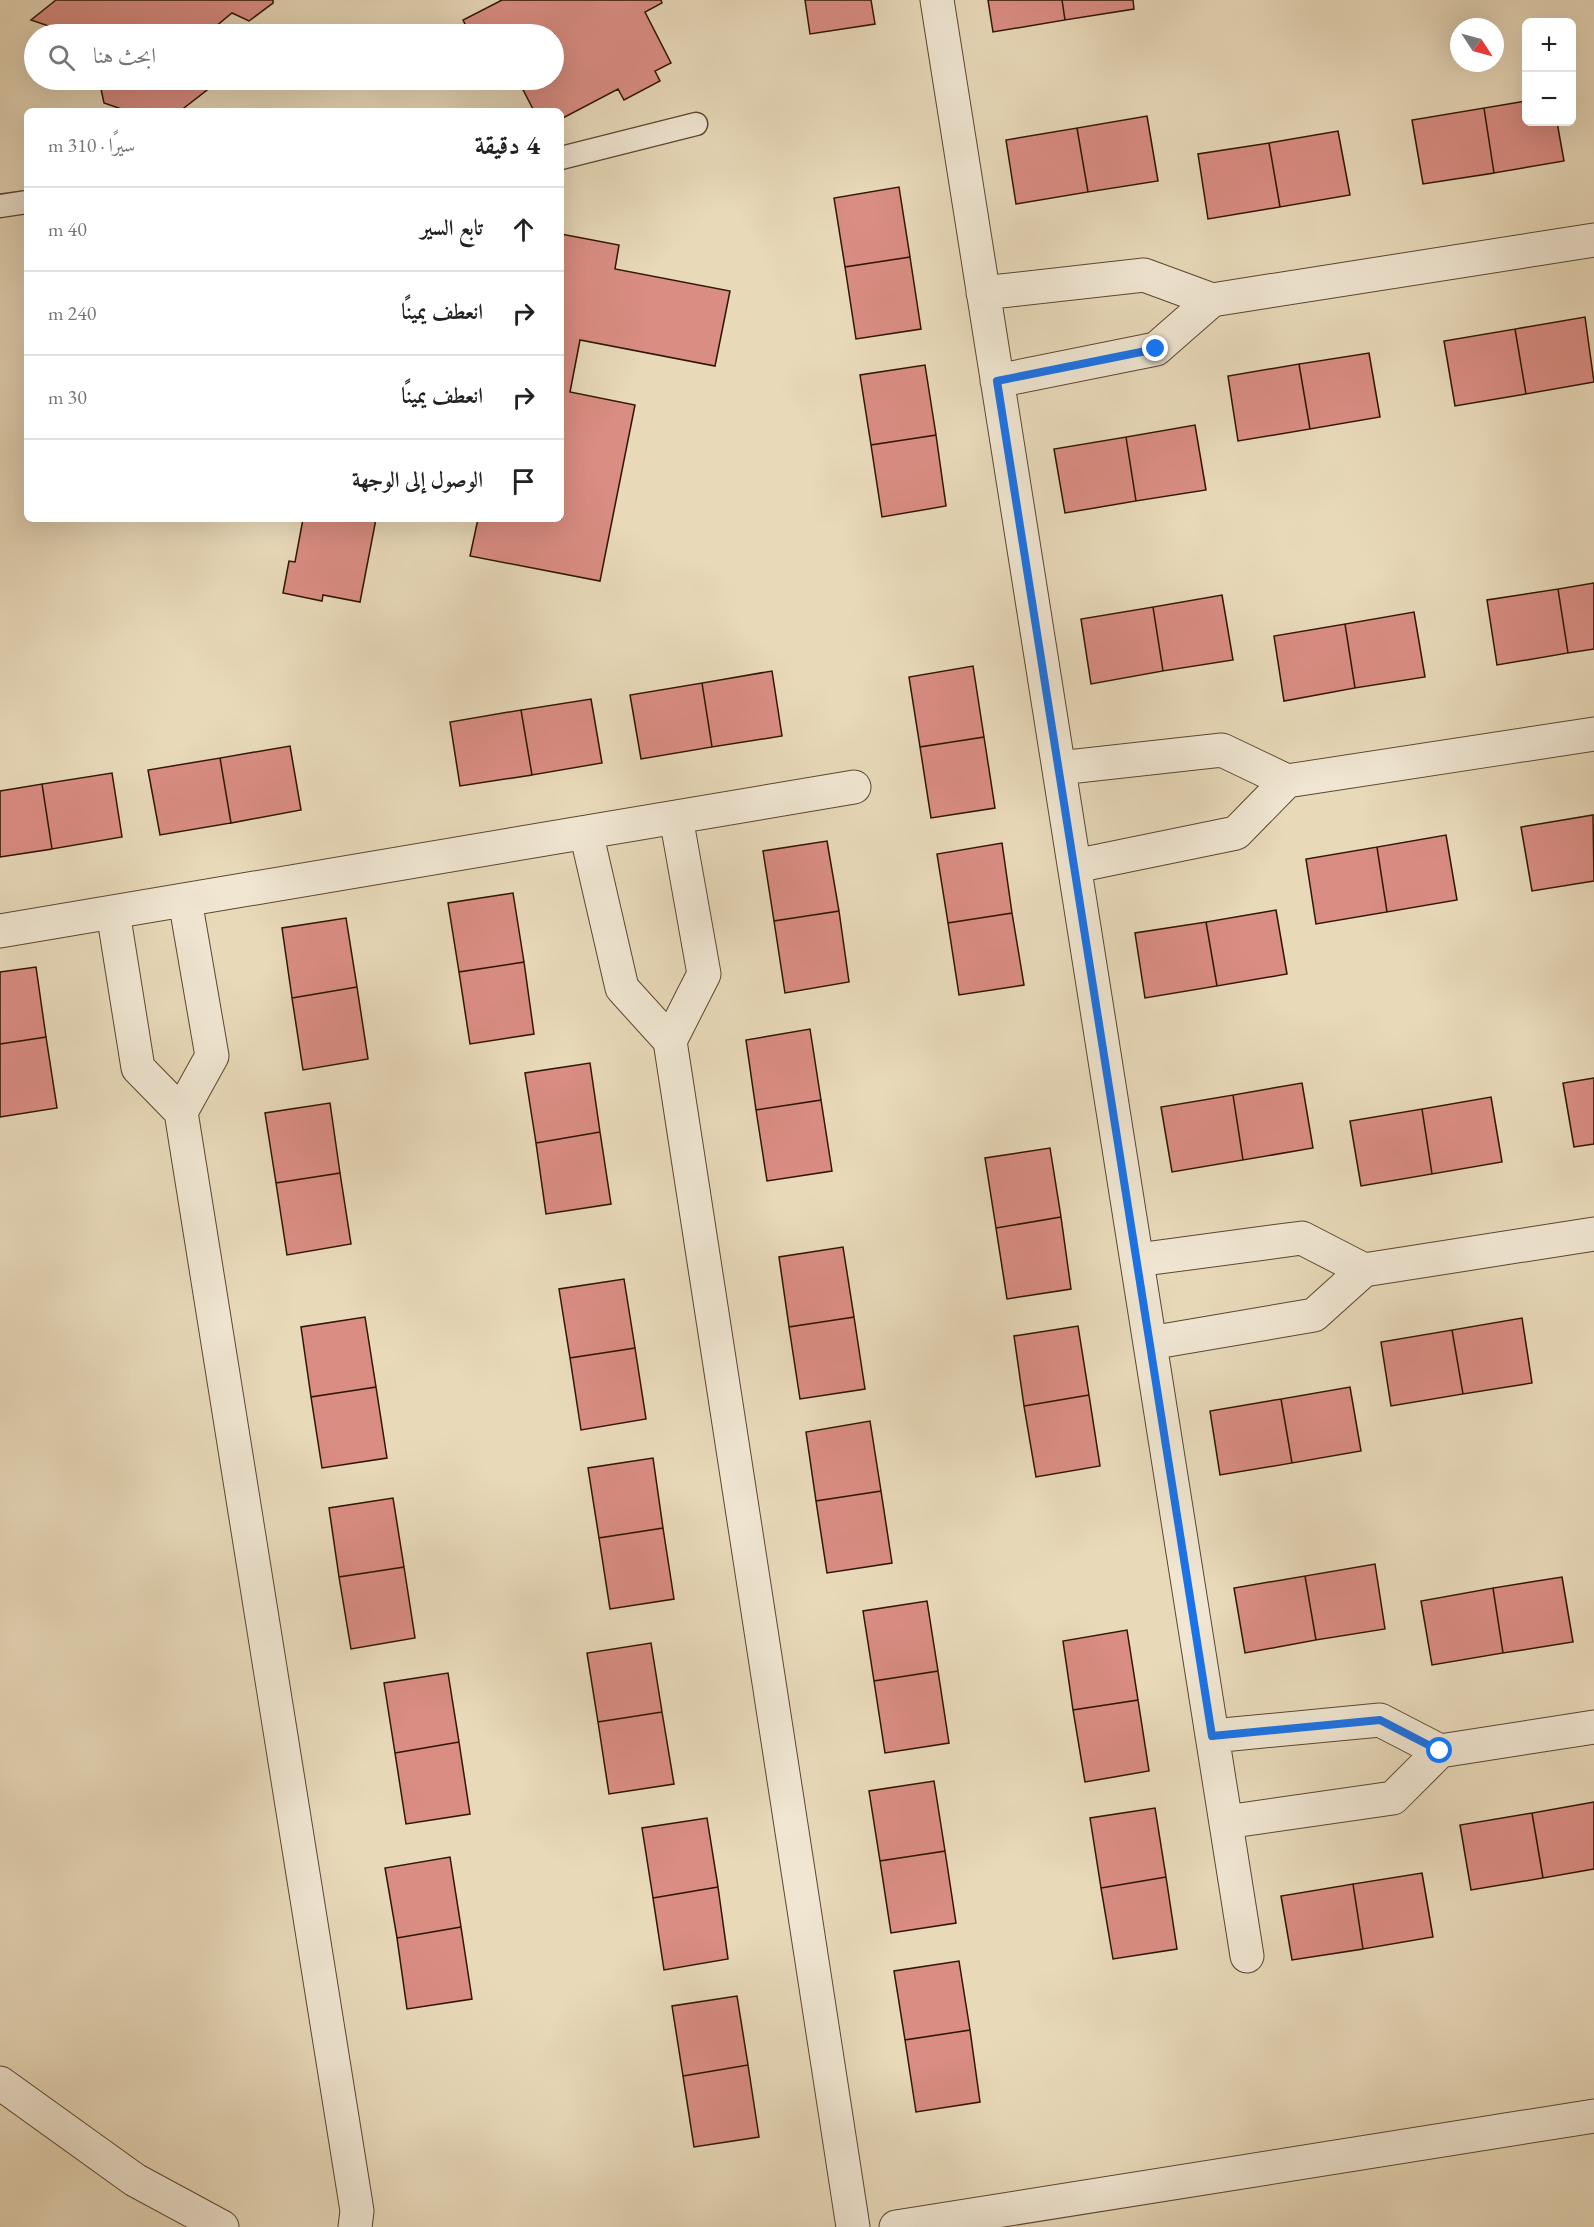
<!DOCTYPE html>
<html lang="ar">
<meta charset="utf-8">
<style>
body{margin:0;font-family:"EB Garamond",Amiri,serif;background:#f2f2f2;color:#222;direction:rtl}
.controls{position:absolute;right:18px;top:18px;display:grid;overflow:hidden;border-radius:9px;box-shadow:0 6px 24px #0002}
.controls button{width:54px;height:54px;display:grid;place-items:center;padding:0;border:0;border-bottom:2px solid #e0e0e0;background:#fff;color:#222;font:30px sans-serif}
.compass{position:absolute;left:1450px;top:18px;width:54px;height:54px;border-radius:50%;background:#fff;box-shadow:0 6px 24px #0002;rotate:126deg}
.stop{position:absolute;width:18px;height:18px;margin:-14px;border:4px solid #1a73e8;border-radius:50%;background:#fff}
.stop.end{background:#1a73e8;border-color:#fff;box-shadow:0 2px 6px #0008}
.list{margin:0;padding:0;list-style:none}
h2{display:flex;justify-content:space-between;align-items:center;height:78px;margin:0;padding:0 24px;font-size:26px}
h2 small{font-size:20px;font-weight:400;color:#767676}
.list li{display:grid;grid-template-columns:39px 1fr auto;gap:18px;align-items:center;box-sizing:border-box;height:84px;padding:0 24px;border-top:2px solid #e0e0e0}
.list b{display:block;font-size:22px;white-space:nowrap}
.list em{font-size:20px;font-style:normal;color:#767676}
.icon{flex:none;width:33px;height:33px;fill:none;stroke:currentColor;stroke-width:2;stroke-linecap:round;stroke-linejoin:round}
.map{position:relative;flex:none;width:1594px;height:2227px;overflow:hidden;direction:ltr}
.search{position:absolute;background:#fff;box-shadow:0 6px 24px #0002;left:24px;top:24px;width:540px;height:66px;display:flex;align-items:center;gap:15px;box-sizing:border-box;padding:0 21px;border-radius:33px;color:#767676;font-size:22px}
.panel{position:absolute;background:#fff;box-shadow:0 6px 24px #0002;left:24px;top:108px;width:540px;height:414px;border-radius:9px;direction:rtl}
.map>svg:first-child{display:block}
</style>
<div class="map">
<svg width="1594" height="2227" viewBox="0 0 1594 2227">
<rect width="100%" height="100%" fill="#e8d9b9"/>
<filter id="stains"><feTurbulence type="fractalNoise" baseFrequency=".00333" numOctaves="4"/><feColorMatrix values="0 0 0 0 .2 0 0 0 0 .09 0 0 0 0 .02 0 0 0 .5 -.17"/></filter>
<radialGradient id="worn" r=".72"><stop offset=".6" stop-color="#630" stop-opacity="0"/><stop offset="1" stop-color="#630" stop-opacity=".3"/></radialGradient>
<!-- building -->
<path fill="#da8d83" stroke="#2e1502" stroke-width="1.5" d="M56,0H273V3L249,21L232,13L215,27L216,34H72L31,20Z
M502,0H661L662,3L645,12L671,63L655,71L660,81L624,100L618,89L561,119V111H534L518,80H554V34H470L463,20Z
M805,0H871L875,24L810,34Z
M988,0H1062L1065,20L993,32Z
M1062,0H1133L1134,9L1065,20Z
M99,80H220L180,111H127L104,103Z
M493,80H510L496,87Z
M1526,101V122H1557L1564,161L1494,173L1484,108Z
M1484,108L1494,173L1423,184L1412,120Z
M1147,116L1158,181L1088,192L1077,128Z
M1077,128L1088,192L1016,204L1006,140Z
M1338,131L1350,195L1280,207L1269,143Z
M1269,143L1280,207L1208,219L1198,154Z
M899,187L910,257L845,267L834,198Z
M561,234L619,245L615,269L730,291L715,366L580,340L570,392L635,405L600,581L470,556L478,519H561Z
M910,257L921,329L856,339L845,267Z
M1585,317L1594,382L1526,394L1515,329Z
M1515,329L1526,394L1455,406L1444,341Z
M1369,353L1380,417L1310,429L1299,364Z
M1299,364L1310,429L1238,441L1228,376Z
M925,365L936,435L871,445L860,375Z
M1195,425L1206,490L1136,501L1126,437Z
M936,435L946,506L882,517L871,445Z
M1126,437L1136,501L1065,513L1054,449Z
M303,519H376L360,602L323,595L322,601L283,593L289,561L295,562Z
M1594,583V649L1568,653L1558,589Z
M1558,589L1568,653L1497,665L1487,600Z
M1222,595L1233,660L1163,671L1153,607Z
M1153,607L1163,671L1091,684L1081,619Z
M1414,612L1425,677L1355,688L1345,624Z
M1345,624L1355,688L1284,701L1274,636Z
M973,666L984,737L920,747L909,677Z
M772,671L782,736L712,747L702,683Z
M702,683L712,747L641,759L630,695Z
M591,699L602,763L532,775L521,710Z
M521,710L532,775L460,786L450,722Z
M984,737L995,808L931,818L920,747Z
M290,746L301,810L231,823L220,758Z
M220,758L231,823L160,835L148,770Z
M112,773L122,837L52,849L42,784Z
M42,784L52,849L0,857V791Z
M1593,815L1594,881L1532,891L1521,827Z
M1446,835L1457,900L1387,912L1377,847Z
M827,841L839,911L774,921L763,851Z
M1002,843L1012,913L948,923L937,854Z
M1377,847L1387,912L1316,924L1306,859Z
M513,893L524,962L459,972L448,903Z
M1276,910L1287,974L1217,986L1206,922Z
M839,911L849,982L785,993L774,921Z
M1012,913L1024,985L959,995L948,923Z
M346,918L357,987L292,998L282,928Z
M1206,922L1217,986L1145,998L1135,933Z
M524,962L534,1034L470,1044L459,972Z
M36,967L46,1037L0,1044V972Z
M357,987L368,1059L303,1070L292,998Z
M810,1029L821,1100L756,1110L746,1040Z
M46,1037L57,1108L0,1117V1044Z
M590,1063L600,1132L536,1143L525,1073Z
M1594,1078V1144L1574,1147L1563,1083Z
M1302,1083L1313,1148L1243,1160L1233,1095Z
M1233,1095L1243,1160L1172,1172L1161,1107Z
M1491,1097L1502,1162L1432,1174L1422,1109Z
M821,1100L832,1171L767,1181L756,1110Z
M330,1103L340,1173L276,1183L265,1113Z
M1422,1109L1432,1174L1361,1186L1350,1121Z
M600,1132L611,1204L546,1214L536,1143Z
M1050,1148L1061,1217L996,1228L985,1158Z
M340,1173L351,1244L287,1255L276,1183Z
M1061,1217L1071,1289L1007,1299L996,1228Z
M843,1247L854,1317L789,1327L779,1257Z
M624,1279L635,1348L570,1358L559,1289Z
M365,1317L376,1387L311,1397L301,1327Z
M854,1317L865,1389L800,1399L789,1327Z
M1522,1318L1532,1383L1463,1394L1452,1330Z
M1078,1326L1089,1395L1024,1406L1014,1336Z
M1452,1330L1463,1394L1391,1406L1381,1342Z
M635,1348L646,1419L581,1430L570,1358Z
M376,1387L387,1458L322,1468L311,1397Z
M1350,1387L1361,1451L1292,1463L1281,1399Z
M1089,1395L1100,1466L1036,1477L1024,1406Z
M1281,1399L1292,1463L1220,1475L1210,1411Z
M870,1421L881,1491L816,1501L806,1432Z
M653,1458L663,1528L599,1538L588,1468Z
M881,1491L892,1563L827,1573L816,1501Z
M393,1498L404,1567L339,1577L329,1508Z
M663,1528L674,1599L610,1609L599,1538Z
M1375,1564L1385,1629L1316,1640L1305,1576Z
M404,1567L415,1638L351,1649L339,1577Z
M1305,1576L1316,1640L1245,1653L1234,1588Z
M1562,1577L1573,1642L1503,1653L1493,1588Z
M1493,1588L1503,1653L1432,1665L1421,1601Z
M927,1601L938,1671L874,1681L863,1611Z
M1127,1630L1138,1700L1073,1710L1063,1641Z
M651,1643L662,1712L598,1722L587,1653Z
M938,1671L949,1743L885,1753L874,1681Z
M448,1673L459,1742L395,1753L384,1683Z
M1138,1700L1149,1771L1085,1782L1073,1710Z
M662,1712L674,1784L609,1794L598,1722Z
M459,1742L470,1814L406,1824L395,1753Z
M934,1781L945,1851L880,1861L869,1791Z
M1594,1802V1869L1543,1878L1532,1813Z
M1155,1808L1166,1877L1101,1888L1090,1818Z
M1532,1813L1543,1878L1471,1890L1460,1825Z
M707,1818L718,1887L653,1898L642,1828Z
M945,1851L956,1923L891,1933L880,1861Z
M450,1857L461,1927L397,1938L385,1868Z
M1422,1873L1433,1937L1363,1949L1353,1884Z
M1166,1877L1177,1949L1113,1959L1101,1888Z
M1353,1884L1363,1949L1292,1960L1281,1896Z
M718,1887L728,1959L664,1970L653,1898Z
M461,1927L472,1999L407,2009L397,1938Z
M959,1961L970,2030L905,2040L894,1971Z
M737,1996L748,2065L683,2076L672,2006Z
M970,2030L980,2102L916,2112L905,2040Z
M748,2065L759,2137L694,2147L683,2076Z"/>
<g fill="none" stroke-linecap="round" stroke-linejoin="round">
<!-- lane casing -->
<g stroke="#5c4630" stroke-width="25">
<path id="lane" d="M561,158L696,124
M0,206L27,202"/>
</g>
<!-- street casing -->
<g stroke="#5c4630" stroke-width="35">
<path id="street" d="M937,0L1247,1956
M983,293L1144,275L1212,300L1156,349L997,381
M1212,300L1594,240
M1059,768L1222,750L1287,781L1236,833L1075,866
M1287,781L1594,734
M586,832L622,988L670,1041L704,974L676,817
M113,912L138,1068L181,1112L212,1056L185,900
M0,931L854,787
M670,1041L853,2227
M181,1112L357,2211L355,2227
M1137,1260L1302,1238L1364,1270L1314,1315L1150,1343
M1364,1270L1594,1234
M1212,1736L1380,1720L1440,1751L1393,1798L1226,1822
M1440,1751L1594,1727
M0,2083L135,2180L222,2227
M896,2227L1594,2116"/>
</g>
<!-- lane -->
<use href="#lane" stroke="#f0e6d2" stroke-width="22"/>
<!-- street -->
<use href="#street" stroke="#f0e6d2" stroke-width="33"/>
</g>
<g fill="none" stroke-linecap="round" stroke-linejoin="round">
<!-- route -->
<path stroke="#1a73e8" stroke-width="8" d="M1156,349L997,381L1212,1736L1380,1720L1440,1751"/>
</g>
<rect width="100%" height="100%" filter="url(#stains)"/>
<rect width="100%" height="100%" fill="url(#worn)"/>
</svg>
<div class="controls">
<button>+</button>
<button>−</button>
</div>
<svg class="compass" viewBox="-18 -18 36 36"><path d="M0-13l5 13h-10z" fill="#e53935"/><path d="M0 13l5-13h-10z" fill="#767676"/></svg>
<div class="stop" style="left:1440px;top:1751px"></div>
<div class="stop end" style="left:1156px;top:349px"></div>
<div class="search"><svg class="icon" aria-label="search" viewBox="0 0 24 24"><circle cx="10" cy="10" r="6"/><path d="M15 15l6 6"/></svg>ابحث هنا</div>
<section class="panel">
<h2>4 دقيقة<small>سيرًا · 310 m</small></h2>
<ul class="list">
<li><svg class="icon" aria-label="ahead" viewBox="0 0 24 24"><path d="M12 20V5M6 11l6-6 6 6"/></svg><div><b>تابع السير</b></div><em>40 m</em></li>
<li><svg class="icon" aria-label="right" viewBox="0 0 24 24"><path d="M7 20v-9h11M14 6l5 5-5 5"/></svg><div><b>انعطف يمينًا</b></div><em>240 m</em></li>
<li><svg class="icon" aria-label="right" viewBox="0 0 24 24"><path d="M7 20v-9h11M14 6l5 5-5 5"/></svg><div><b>انعطف يمينًا</b></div><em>30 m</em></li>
<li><svg class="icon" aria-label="arrive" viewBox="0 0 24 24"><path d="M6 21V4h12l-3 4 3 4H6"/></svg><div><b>الوصول إلى الوجهة</b></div></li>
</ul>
</section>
</div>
